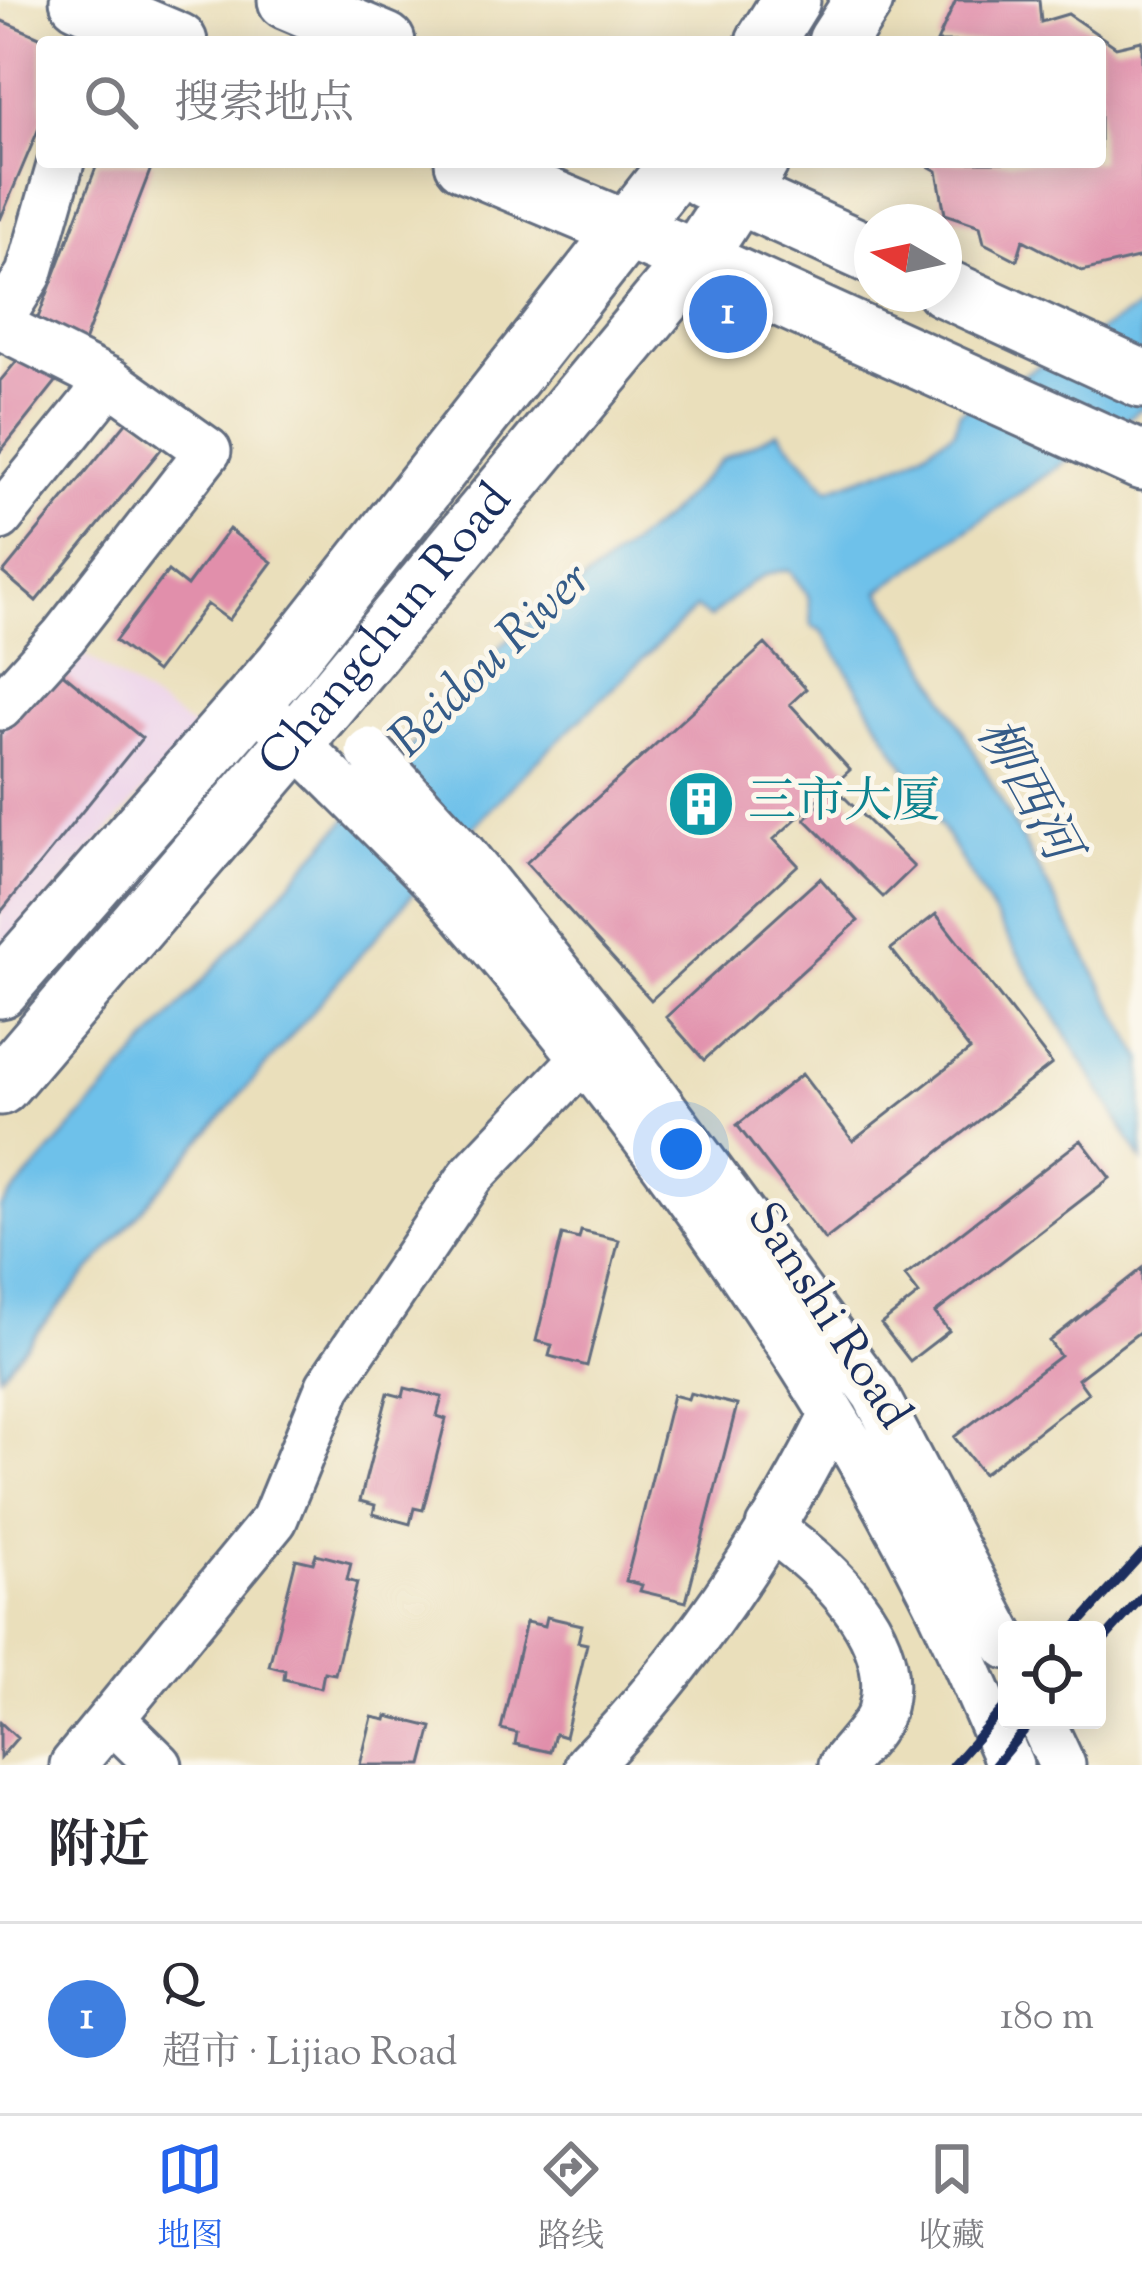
<!DOCTYPE html>
<html lang="zh">
<meta charset="utf-8">
<style>
body{margin:0;font-family:"Sorts Mill Goudy","Noto Serif SC",serif;background:#f2f2f3;color:#2b2b33}
.controls{position:absolute;right:36px;bottom:36px;display:grid;overflow:hidden;border-radius:12px;box-shadow:0 6px 30px #0003}
.controls button{width:108px;height:108px;display:grid;place-items:center;padding:0;border:0;border-bottom:3px solid #e1e1e2;background:#fff;color:#2b2b33;font:60px sans-serif}
.compass{position:absolute;left:854px;top:204px;width:108px;height:108px;border-radius:50%;background:#fff;box-shadow:0 6px 30px #0003;rotate:279deg}
.you{position:absolute;left:681px;top:1149px;width:42px;height:42px;margin:-30px;border:9px solid #fff;border-radius:50%;background:#1a73e8;box-shadow:0 0 0 18px #1a73e833}
.badge{display:grid;place-items:center;width:78px;height:78px;border-radius:50%;background:#2563eb;color:#fff;font-size:39px;font-weight:700}
.pin{position:absolute;translate:-50% -50%;border:6px solid #fff;box-shadow:0 3px 12px #0006}
.list{margin:0;padding:0;list-style:none}
h2{display:flex;justify-content:space-between;align-items:center;height:156px;margin:0;padding:0 48px;font-size:51px}
h2 small{font-size:39px;font-weight:400;color:#7c7c81}
.list li{display:grid;grid-template-columns:78px 1fr auto;gap:36px;align-items:center;box-sizing:border-box;height:192px;padding:0 48px;border-top:3px solid #e1e1e2}
.list b{display:block;font-size:45px;white-space:nowrap}
.list p{margin:0;font-size:39px;white-space:nowrap;color:#7c7c81}
.list em{font-size:39px;font-style:normal;color:#7c7c81}
.icon{flex:none;width:66px;height:66px;fill:none;stroke:currentColor;stroke-width:2;stroke-linecap:round;stroke-linejoin:round}
.map{position:relative;flex:none;width:1142px;height:1765px;overflow:hidden}
.search{position:absolute;background:#fff;box-shadow:0 6px 30px #0003;left:36px;right:36px;top:36px;height:132px;display:flex;align-items:center;gap:30px;box-sizing:border-box;padding:0 42px;border-radius:12px;color:#7c7c81;font-size:45px}
.sheet{height:348px;background:#fff}
nav{display:flex;justify-content:space-around;align-items:center;box-sizing:border-box;height:168px;border-top:3px solid #e1e1e2;background:#fff;font-size:33px;color:#7c7c81}
nav a{display:grid;justify-items:center;gap:6px}
nav .on{color:#2563eb}
.map>svg:first-child{display:block}
</style>
<div class="map">
<svg width="1142" height="1765" viewBox="0 0 1142 1765">
<rect width="100%" height="100%" fill="#fbf7ec"/>
<filter id="ink" filterUnits="userSpaceOnUse"><feTurbulence type="fractalNoise" baseFrequency=".00833" numOctaves="2"/><feDisplacementMap in="SourceGraphic" scale="24" xChannelSelector="R" yChannelSelector="G"/><feConvolveMatrix kernelMatrix="1 2 1 2 8 2 1 2 1" color-interpolation-filters="sRGB"/></filter>
<filter id="wash" filterUnits="userSpaceOnUse"><feTurbulence type="fractalNoise" baseFrequency=".004" numOctaves="4" result="noise"/><feDisplacementMap in="SourceGraphic" scale="48" xChannelSelector="R" yChannelSelector="G"/><feGaussianBlur stdDeviation="2.7" result="paint"/><feColorMatrix in="noise" values="0 0 0 0 0 0 0 0 0 0 0 0 0 0 0 0 0 1.4 0 .05"/><feComposite in="paint" operator="in"/></filter>
<g filter="url(#wash)">
<rect width="100%" height="100%" fill="#eadfbb"/>
<!-- built -->
<path fill="#ecd1ea" d="M57,636L197,730L0,955V706Z"/>
<!-- water -->
<path fill="#6ec1ea" stroke="#4478a4" stroke-width="3" d="M1142,306V408L879,591L908,630L1142,1059V1160L845,667L822,631L812,626L808,595L790,571C757,568 733,599 710,618L696,608L516,781L417,889L0,1375V1208L502,645L665,518L722,459L778,432L829,489L908,461L954,431L960,412Z"/>
<g id="blocks">
<!-- building -->
<path fill="#e18fab" d="M956,0H1039L1041,22L1068,14L1116,47L1142,41V257L1082,271L1023,240L1017,260L984,243L980,226L945,214L937,171L921,162H1100V42H937Z
M0,20L51,42H42V121L0,220Z
M98,162L153,163L84,342L36,323Z
M25,351L59,378L0,452V381Z
M133,414L167,442L36,601L3,573Z
M229,529L272,562L229,620L207,604L156,672L115,641L168,571L187,586Z
M765,644L806,689L790,704L850,770L774,839L798,865L651,1000L526,863Z
M55,667L142,738L0,913V735Z
M835,788L914,867L883,897L805,819Z
M820,878L858,921L704,1060L666,1017Z
M936,914L1052,1064L825,1240L737,1125L802,1074L853,1141L970,1050L891,949Z
M1081,1140L1110,1178L935,1313L949,1331L910,1361L881,1324L919,1294L905,1276Z
M581,1231L619,1240L587,1366L549,1356L552,1345L536,1341L562,1235L579,1239Z
M1142,1268V1330L1078,1379L1088,1393L983,1474L954,1437L1060,1356L1049,1341Z
M405,1388L442,1397L437,1416L446,1419L423,1510L414,1508L410,1524L373,1514L375,1505L360,1501L388,1393L403,1397Z
M690,1393L737,1405L686,1602L640,1591L642,1585L626,1581L673,1395L688,1399Z
M316,1554L351,1563L347,1580L357,1583L335,1674L324,1672L321,1688L284,1679L285,1670L269,1666L296,1559L313,1563Z
M547,1617L582,1625L578,1642L587,1644L565,1737L555,1734L550,1752L515,1744L517,1733L501,1729L526,1622L545,1626Z
M387,1716L432,1727L422,1765H360L372,1717L386,1720Z
M0,1722L17,1738L0,1758Z"/>
</g>
</g>
<g filter="url(#ink)">
<use href="#blocks" fill-opacity="0" stroke="#636d7f" stroke-width="3"/>
<g fill="none" stroke-linecap="round" stroke-linejoin="round">
<!-- minor casing -->
<g stroke="#636d7f" stroke-width="51">
<path id="minor" d="M0,320L29,274L61,162
M0,326L110,381L0,517
M253,700L340,786
M0,707L64,636L208,451L110,381
M464,855L608,1033L875,1394L1007,1646
M440,886C621,1092 807,1345 931,1590C960,1647 984,1707 1010,1765
M769,1527C823,1565 903,1636 881,1711C875,1730 854,1749 842,1765
M1041,1720L1062,1765
M114,1721L159,1765
M73,1765L274,1520L329,1386L471,1176L602,1039
M588,1765C686,1666 770,1541 832,1417"/>
</g>
<!-- major casing -->
<g stroke="#636d7f" stroke-width="63">
<g id="major">
<path d="M79,0L178,42"/>
<path d="M287,0L386,42"/>
<path d="M765,42L791,0"/>
<path d="M837,42L864,0"/>
<path d="M464,162L696,259L1142,461"/>
<path d="M704,179L872,255"/>
<path d="M944,288L1142,379"/>
<path d="M0,989L284,665L680,162"/>
<path id="s1" d="M0,1086L326,705L696,259L759,162"/>
</g>
</g>
<!-- minor -->
<use href="#minor" stroke="#fff" stroke-width="45"/>
<!-- major -->
<use href="#major" stroke="#fff" stroke-width="57"/>
<!-- rail -->
<path stroke="#1b2f5e" stroke-width="9" d="M1073,1630L1142,1554
M1097,1647L1142,1597
M953,1765L1007,1704
M995,1765L1033,1720"/>
<!-- minor-bridge casing -->
<g stroke="#636d7f" stroke-width="51" stroke-linecap="butt">
<path id="minor-bridge" d="M369,751L464,855
M340,786L440,886"/>
</g>
<!-- minor-bridge -->
<use href="#minor-bridge" stroke="#fff" stroke-width="45"/>
</g>
</g>
<!-- icons -->
<defs>
<g id="building-disc" transform="scale(3.45)"><circle r="9.5" fill="#0f9aa8" stroke="#fbf7ec"/><path d="M-4-6H4V6H1V3H-1V6H-4ZM-2.5-4.3h1.7v1.8h-1.7ZM.8-4.3h1.7v1.8H.8ZM-2.5-1h1.7V.8h-1.7ZM.8-1h1.7V.8H.8Z" fill="#fff"/></g>
</defs>
<g fill-rule="evenodd">
<use href="#building-disc" x="701" y="804"/>
</g>
<g text-anchor="middle" dominant-baseline="central" stroke-width="10" stroke-linejoin="round" paint-order="stroke">
<!-- street labels -->
<g font-size="48" fill="#1b2f5e" stroke="#fbf7ec">
<text stroke="none"><textPath href="#s1" startOffset="597">Changchun Road</textPath></text>
<text transform="translate(827 1317) rotate(57)">Sanshi Road</text>
</g>
<!-- culture labels -->
<g font-size="48" fill="#0d838f" stroke="#fbf7ec" text-anchor="start">
<text x="748" y="804">三市大厦</text>
</g>
<!-- water labels -->
<g font-size="51" font-style="italic" fill="#345b88" stroke="#fbf7ec">
<text transform="translate(492 661) rotate(-44)">Beidou River</text>
<text transform="translate(1025 791) rotate(61)">柳西河</text>
</g>
</g>
</svg>
<div class="controls">
<button><svg class="icon" aria-label="locate" viewBox="0 0 24 24"><circle cx="12" cy="12" r="6"/><path d="M12 2v4M12 18v4M2 12h4M18 12h4"/></svg></button>
</div>
<svg class="compass" viewBox="-18 -18 36 36"><path d="M0-13l5 13h-10z" fill="#e53935"/><path d="M0 13l5-13h-10z" fill="#7c7c81"/></svg>
<div class="you"></div>
<div class="pin badge" style="left:728px;top:314px;background:#3f7fe0">1</div>
<div class="search"><svg class="icon" aria-label="search" viewBox="0 0 24 24"><circle cx="10" cy="10" r="6"/><path d="M15 15l6 6"/></svg>搜索地点</div>
</div>
<section class="sheet">
<h2>附近<small></small></h2>
<ul class="list">
<li><span class="badge" style="background:#3f7fe0">1</span><div><b>Q</b><p>超市 · Lijiao Road</p></div><em>180 m</em></li>
</ul>
</section>
<nav>
<a class="on"><svg class="icon" aria-label="map" viewBox="0 0 24 24"><path d="M3 6l6-2 6 2 6-2v14l-6 2-6-2-6 2zM9 4v14M15 6v14"/></svg>地图</a>
<a><svg class="icon" aria-label="directions" viewBox="0 0 24 24"><path d="M12 3l9 9-9 9-9-9zM9 14v-3h6M13 9l2 2-2 2"/></svg>路线</a>
<a><svg class="icon" aria-label="saved" viewBox="0 0 24 24"><path d="M7 4h10v16l-5-4-5 4z"/></svg>收藏</a>
</nav>
